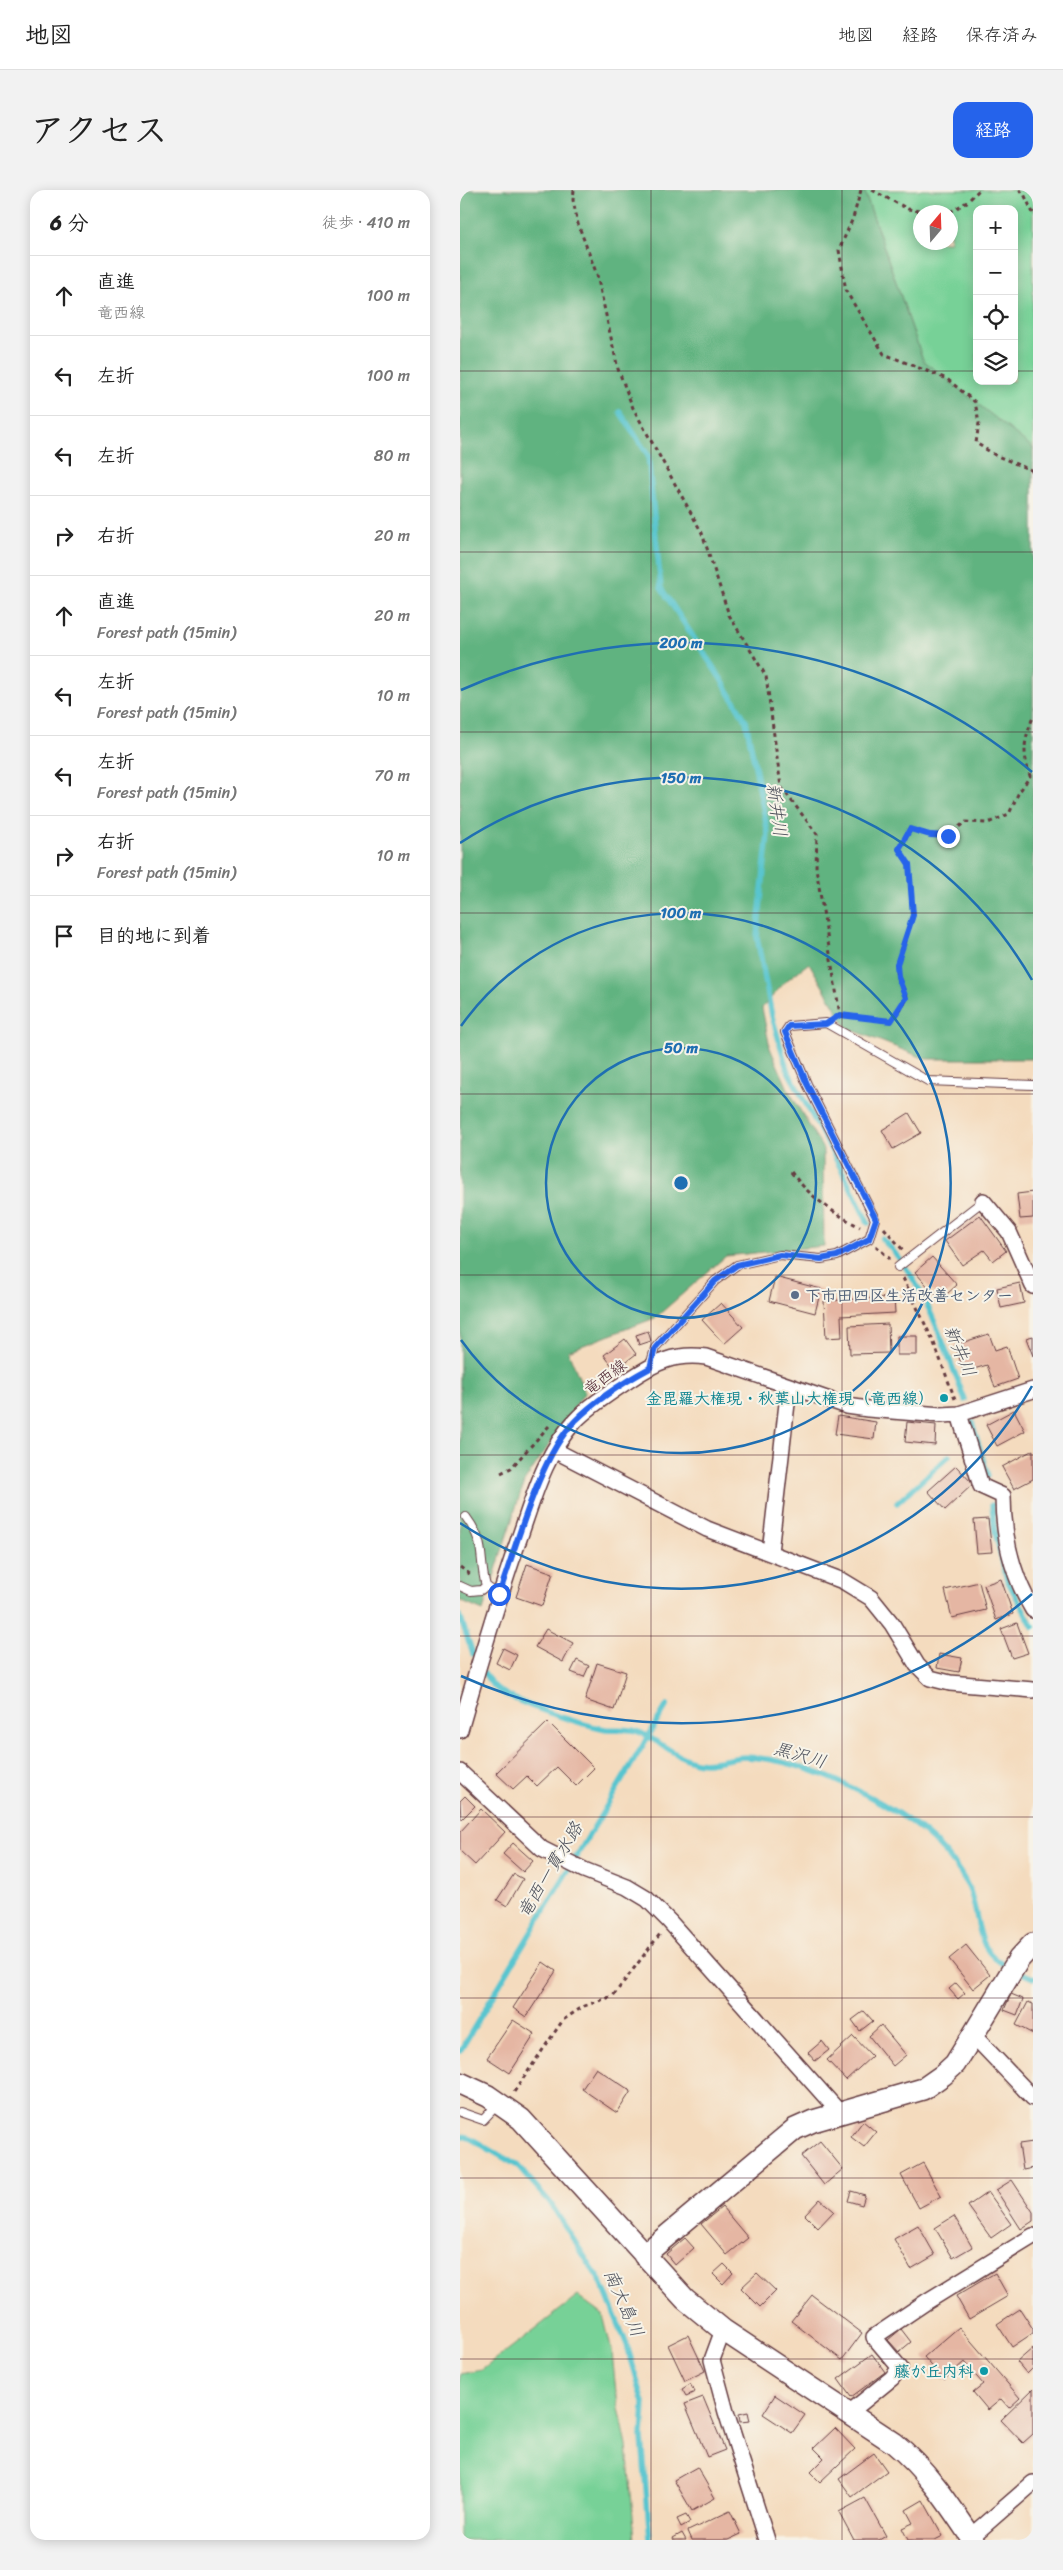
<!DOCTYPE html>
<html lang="ja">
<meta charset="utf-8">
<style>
body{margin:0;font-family:Sriracha,"Klee One",sans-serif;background:#f2f2f2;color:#222}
.controls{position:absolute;right:15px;top:15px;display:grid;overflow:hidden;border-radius:10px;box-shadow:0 2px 12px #0003}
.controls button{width:45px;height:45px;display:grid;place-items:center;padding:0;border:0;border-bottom:1px solid #e0e0e0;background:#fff;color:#222;font:25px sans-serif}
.compass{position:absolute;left:453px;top:15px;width:45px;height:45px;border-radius:50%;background:#fff;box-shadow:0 2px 12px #0003;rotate:19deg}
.stop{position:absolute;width:15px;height:15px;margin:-11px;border:4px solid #2563eb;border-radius:50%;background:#fff}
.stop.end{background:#2563eb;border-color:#fff;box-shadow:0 1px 5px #0008}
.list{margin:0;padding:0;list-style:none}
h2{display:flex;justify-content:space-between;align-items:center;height:65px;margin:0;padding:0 20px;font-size:21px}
h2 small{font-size:16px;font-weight:400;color:#767676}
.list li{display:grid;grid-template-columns:32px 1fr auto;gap:15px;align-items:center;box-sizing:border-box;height:80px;padding:0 20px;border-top:1px solid #e0e0e0}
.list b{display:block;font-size:19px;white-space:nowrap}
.list p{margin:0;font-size:16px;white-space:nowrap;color:#767676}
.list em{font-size:16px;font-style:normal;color:#767676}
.icon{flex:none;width:28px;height:28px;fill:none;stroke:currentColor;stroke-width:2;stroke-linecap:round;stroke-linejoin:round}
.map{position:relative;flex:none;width:573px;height:2350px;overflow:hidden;border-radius:15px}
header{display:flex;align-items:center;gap:30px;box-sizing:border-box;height:70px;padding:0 25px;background:#fff;border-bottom:1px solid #e0e0e0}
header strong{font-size:24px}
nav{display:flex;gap:28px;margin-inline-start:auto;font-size:18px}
.intro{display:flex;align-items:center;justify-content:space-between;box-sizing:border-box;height:120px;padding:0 30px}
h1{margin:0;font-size:35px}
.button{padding:12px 22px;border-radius:15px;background:#2563eb;color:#fff;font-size:18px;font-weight:700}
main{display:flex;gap:30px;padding:0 30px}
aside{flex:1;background:#fff;border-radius:15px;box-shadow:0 2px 12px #0003}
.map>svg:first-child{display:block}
</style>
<header>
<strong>地図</strong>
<nav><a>地図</a><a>経路</a><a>保存済み</a></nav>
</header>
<div class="intro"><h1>アクセス</h1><a class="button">経路</a></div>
<main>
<aside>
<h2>6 分<small>徒歩 · 410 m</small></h2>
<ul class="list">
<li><svg class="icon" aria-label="ahead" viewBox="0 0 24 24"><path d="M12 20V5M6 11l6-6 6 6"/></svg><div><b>直進</b><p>竜西線</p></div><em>100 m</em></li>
<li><svg class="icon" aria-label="left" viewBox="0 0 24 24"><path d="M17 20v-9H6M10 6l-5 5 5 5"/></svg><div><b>左折</b></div><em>100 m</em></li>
<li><svg class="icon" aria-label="left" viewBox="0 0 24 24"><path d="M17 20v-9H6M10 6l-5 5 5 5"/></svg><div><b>左折</b></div><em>80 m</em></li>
<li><svg class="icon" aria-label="right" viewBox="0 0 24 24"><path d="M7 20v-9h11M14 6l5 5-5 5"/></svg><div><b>右折</b></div><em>20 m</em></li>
<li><svg class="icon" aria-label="ahead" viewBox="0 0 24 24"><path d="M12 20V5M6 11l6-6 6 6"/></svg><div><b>直進</b><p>Forest path (15min)</p></div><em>20 m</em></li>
<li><svg class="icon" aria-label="left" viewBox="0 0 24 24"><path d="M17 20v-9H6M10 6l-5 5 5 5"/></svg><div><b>左折</b><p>Forest path (15min)</p></div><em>10 m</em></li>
<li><svg class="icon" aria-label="left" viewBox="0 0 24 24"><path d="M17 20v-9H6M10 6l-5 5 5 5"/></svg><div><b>左折</b><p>Forest path (15min)</p></div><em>70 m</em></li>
<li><svg class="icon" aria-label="right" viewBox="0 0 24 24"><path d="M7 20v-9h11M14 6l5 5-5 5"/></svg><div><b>右折</b><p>Forest path (15min)</p></div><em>10 m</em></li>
<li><svg class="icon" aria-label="arrive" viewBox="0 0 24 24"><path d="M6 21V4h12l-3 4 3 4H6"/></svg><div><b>目的地に到着</b></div></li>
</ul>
</aside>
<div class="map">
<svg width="573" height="2350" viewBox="0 0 573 2350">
<rect width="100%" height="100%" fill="#f7f3e8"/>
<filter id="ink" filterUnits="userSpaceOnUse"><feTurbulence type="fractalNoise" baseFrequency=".02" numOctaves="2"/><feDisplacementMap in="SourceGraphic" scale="10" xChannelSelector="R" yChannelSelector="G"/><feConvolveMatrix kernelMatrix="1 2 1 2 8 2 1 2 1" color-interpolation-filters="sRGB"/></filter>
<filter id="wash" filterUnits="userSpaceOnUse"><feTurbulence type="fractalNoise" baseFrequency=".0096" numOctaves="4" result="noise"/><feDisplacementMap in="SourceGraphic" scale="20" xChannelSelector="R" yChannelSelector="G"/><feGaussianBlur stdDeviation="1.12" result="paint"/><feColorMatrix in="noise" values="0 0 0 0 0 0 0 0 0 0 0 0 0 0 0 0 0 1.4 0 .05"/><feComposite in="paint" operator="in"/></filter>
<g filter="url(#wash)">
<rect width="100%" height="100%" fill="#f4dbbe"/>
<!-- green -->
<path fill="#77d197" stroke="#607861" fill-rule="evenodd" d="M404,0H573V260L463,170ZM517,19H554V191H517ZM460,22H490V52H460Z
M118,2106L143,2125L152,2162L156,2203L167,2256L175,2350H0V2184L22,2180Z"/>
<!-- forest -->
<path fill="#61b380" stroke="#566956" d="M0,0H404L463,170L573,258V869H466L387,838L349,773L326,791L302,818L310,858L329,901L363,959L364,1056L266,1066L195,1128L108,1161L125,1202L64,1292L23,1421L0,1411Z"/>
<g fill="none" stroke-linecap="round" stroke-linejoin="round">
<!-- stream -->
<path stroke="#58c5cf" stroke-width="5.5" d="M160,222L188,265L201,398L261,489L286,531L308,643L297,747L312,826L327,879L386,988L408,1033
M422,1049C464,1089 484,1156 505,1210
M512,1232L528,1286
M437,1313L489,1266
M532,1315L535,1342L547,1390L573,1437
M0,1426L13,1464
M25,1484C28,1488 30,1493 34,1496C49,1512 123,1535 146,1539C156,1540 167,1538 176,1541C197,1548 214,1567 236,1572C251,1576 269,1567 285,1567C318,1568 356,1581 386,1595C425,1613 469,1639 495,1675C501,1683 508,1695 511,1704C521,1734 515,1762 549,1777
M557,1781L573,1788
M0,1861L207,1515
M0,1945L10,1948L58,1976L89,2011L142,2094L167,2155L184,2213L182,2247L190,2350"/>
</g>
<g id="blocks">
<!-- building -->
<path fill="#e5b6a3" d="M449,923L461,943L433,959L422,940Z
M573,1002V1028L560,1029L557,1004Z
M520,1025L546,1061L533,1071L524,1060L502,1075L485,1051Z
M472,1067L497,1095L480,1110L455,1082Z
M315,1087L361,1099L355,1123L309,1111Z
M560,1093L564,1113L541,1118L537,1098Z
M434,1107L435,1123L381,1126L382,1147L366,1148L364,1111Z
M261,1113L283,1137L264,1154L242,1130Z
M428,1134L429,1163L390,1164L389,1136Z
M188,1141L191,1151L179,1155L176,1145Z
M529,1144L535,1160L547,1156L558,1189L535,1197L527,1175L504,1182L495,1155Z
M437,1146H457V1165H437Z
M573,1146V1166L566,1148Z
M165,1149L176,1164L155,1180L144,1165Z
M554,1220L565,1241L537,1256L526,1235Z
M378,1226L416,1232L414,1249L375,1244Z
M447,1232L476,1235L475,1255L445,1252Z
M573,1260V1289L554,1299L542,1277Z
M496,1276L513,1294L485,1320L468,1301Z
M528,1329L532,1362L517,1363L514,1330Z
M67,1374L93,1383L82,1416L56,1407Z
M541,1389L553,1424L536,1430L524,1395Z
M519,1392L526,1420L492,1428L485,1400Z
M557,1433L568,1463L552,1468L541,1439Z
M86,1439L113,1453L103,1472L75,1457Z
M43,1458L57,1465L50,1480L36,1473Z
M479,1464L502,1468L499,1482L477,1478Z
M117,1470L129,1476L124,1487L111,1482Z
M137,1473L166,1482L154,1520L125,1510Z
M88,1532L134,1578L116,1596L97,1577L77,1596L67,1586L53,1599L36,1583Z
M5,1606L15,1616L1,1630L0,1611Z
M21,1619L45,1642L15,1675L0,1661V1642Z
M53,1653L73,1671L63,1682L43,1664Z
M54,1684L63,1689L47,1716L37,1710Z
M506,1755L530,1785L513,1799L489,1769Z
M83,1772L96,1781L66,1827L53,1818Z
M496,1793L505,1803L498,1809L489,1799Z
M551,1804L563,1809L557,1825L544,1820Z
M568,1812L573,1814V1844L556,1835Z
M404,1821L413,1831L400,1841L392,1830Z
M53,1830L75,1844L50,1883L27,1868Z
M421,1835L446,1865L433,1876L409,1846Z
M393,1846L412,1866L386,1890L367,1870Z
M362,1851L369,1860L355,1871L348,1863Z
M136,1878L171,1901L157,1923L122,1899Z
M403,1931L416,1942L404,1957L391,1947Z
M360,1951L383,1979L364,1995L341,1966Z
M573,1952V1978L563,1980L559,1954Z
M463,1973L481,2006L459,2018L441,1985Z
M552,1990L573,2022V2031L561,2039L536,2000Z
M391,2001L405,2005L402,2015L388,2011Z
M528,2002L551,2034L531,2048L508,2016Z
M360,2009L374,2021L358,2038L345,2025Z
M262,2017L288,2048L267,2065L241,2034Z
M494,2026L512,2057L493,2068L475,2038Z
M458,2035L475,2065L451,2079L434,2049Z
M225,2048L234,2058L215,2075L206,2064Z
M264,2074L273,2083L263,2094L253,2084Z
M297,2083L316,2101L300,2117L281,2098Z
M535,2083L548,2106L509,2129L496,2106Z
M352,2105L402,2143L382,2170L331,2131Z
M560,2119L573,2139V2143L552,2157L537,2134Z
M499,2137L560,2208L549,2218L541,2209L528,2220L513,2202L523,2194L504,2172L484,2190L464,2167Z
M441,2139L451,2152L439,2162L428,2150Z
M228,2145L245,2181L225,2191L208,2155Z
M573,2158V2178L567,2184L557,2172Z
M412,2164L425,2182L391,2207L378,2189Z
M230,2194L235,2202L226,2206L222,2199Z
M573,2199V2244L563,2253L541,2230Z
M315,2205L345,2225L332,2243L303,2224Z
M243,2207L265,2260L247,2267L225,2214Z
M288,2222L290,2231L280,2232L279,2224Z
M375,2238L395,2259L360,2292L350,2282L364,2268L354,2258Z
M414,2263L427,2281L392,2307L379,2289Z
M237,2277L255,2308L232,2321L214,2290Z
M405,2308L426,2346L419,2350H394L379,2322Z
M463,2310L483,2346L475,2350H448L442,2338L453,2333L446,2320Z
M270,2321L281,2344L268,2350H232L228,2341Z
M226,2325L230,2332L221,2337L217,2329Z
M222,2343L226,2350H214L213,2348Z"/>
</g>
</g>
<g filter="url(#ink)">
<use href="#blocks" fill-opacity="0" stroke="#643b41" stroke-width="1"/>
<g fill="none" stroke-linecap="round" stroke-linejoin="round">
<!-- lane casing -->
<g stroke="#643b41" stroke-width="10">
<path id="lane" d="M438,1077L523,1011
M190,1176L195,1158L255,1091L277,1075L320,1065L361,1069L377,1066L409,1049L415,1029L347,894L325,842L329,836L366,833L468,891L573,895
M6,1327C27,1355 18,1367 26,1396L39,1405
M0,1396L11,1401L21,1400L26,1396
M0,1922L23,1930L37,1915"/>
</g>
<!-- street casing -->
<g stroke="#643b41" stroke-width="18">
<path id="street" d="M523,1011L549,1042L573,1096
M499,1224L521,1296L543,1306C543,1346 552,1385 573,1420
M94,1260L247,1339L383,1391L411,1408L432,1434L457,1475L470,1488L490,1493L573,1500
M310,1362L329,1196
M0,1540C19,1473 39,1406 62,1340C75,1302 87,1261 115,1231C129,1216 151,1202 169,1190C196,1172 214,1163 246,1167L387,1216L408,1219L481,1225L499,1224L573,1200
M0,1582L82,1659L124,1680L167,1697L187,1709L209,1731L380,1923
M513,1845L573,1908
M263,2140L252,2170L266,2222L307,2350
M389,2223L432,2188L440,2178L414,2147L466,2112L573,2046
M511,2347L573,2293"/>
</g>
<!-- secondary casing -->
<g stroke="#643b41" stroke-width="24">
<path id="secondary" d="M0,1893L28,1906L61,1929L225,2109L263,2140L434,2253C467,2280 489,2314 513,2350
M184,2065L335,1939L353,1931L463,1899L483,1885L495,1874L513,1845L559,1769L573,1754"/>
</g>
<!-- path -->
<path stroke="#643b41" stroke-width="3" stroke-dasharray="4 4" stroke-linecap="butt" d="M114,0L113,10L118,34L137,85L158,179L173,218L242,343L269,425L306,486L321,597L357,644L356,678L380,825L377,826
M401,0L393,28L379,60L386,101L424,164L487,189L515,212L519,233L516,253L535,265L573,281
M412,0L448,19L465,22
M559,0L564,4L573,23
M490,22L507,12L519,0
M380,825L431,831L447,808L438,787L437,774L453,725L449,674L439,659L450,639L470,645L488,646L505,632L528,633L549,624L558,604L570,586C562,561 564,551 573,527
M331,982C349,1006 373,1023 400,1037
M424,1038L443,1060
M416,1056L430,1069
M443,1088L474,1153L495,1209
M41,1283L51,1278L89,1236
M0,1377L11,1385
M54,1902L103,1830L124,1816L153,1806L200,1744"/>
<!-- lane -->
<use href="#lane" stroke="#fff" stroke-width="8"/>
<!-- street -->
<use href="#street" stroke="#fff" stroke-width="15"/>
<!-- secondary -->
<use href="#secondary" stroke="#fff" stroke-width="21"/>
</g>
</g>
<g fill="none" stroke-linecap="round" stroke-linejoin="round" filter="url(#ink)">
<!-- route -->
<path stroke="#2563eb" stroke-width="6" d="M39,1404C57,1355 79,1267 115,1231C136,1210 164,1192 190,1178L195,1158L255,1091L277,1075L320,1065L361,1069L377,1066L409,1049L416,1029L347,894L325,842L329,836L366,834L380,825L431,831L446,808L438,787L437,774L453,725L449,674L439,659L450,639L470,645L488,646"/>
</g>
<!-- grid -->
<path fill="none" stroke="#4a1f2b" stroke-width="1" stroke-opacity="0.55" d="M191,0V2350M382,0V2350M0,181H517M554,181H573M0,362H573M0,542H573M0,723H573M0,904H573M0,1085H573M0,1265H573M0,1446H573M0,1627H573M0,1808H573M0,1988H573M0,2169H573"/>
<!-- distance rings -->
<g fill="none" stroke="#1f6fb2" stroke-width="2.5">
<circle cx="221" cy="993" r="135"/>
<path d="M1 836A270 270 0 1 1 1 1150"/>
<path d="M572 1196A405 405 0 0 1 0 1333M0 653A405 405 0 0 1 572 790"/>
<path d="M572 1404A540 540 0 0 1 1 1486M1 500A540 540 0 0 1 572 582"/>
</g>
<!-- markers -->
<circle fill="#5c6f8a" stroke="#f7f3e8" stroke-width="2" cx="335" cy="1105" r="5"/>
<g fill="#0f9aa8" stroke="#f7f3e8" stroke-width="2">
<circle cx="484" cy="1208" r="5"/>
<circle cx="524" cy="2181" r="5"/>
</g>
<g text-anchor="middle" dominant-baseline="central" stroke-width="4" stroke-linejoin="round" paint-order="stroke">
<!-- service labels -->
<g font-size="16" font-weight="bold" fill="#4e5e75" stroke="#f7f3e8" text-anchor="start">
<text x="345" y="1105">下市田四区生活改善センター</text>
</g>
<!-- street labels -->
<g font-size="16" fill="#4a1f2b" stroke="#f7f3e8">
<text transform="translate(145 1187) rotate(-36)">竜西線</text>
</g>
<!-- culture labels -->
<g font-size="16" font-weight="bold" fill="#0d838f" stroke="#f7f3e8" text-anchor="end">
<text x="474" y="1208">金毘羅大権現・秋葉山大権現（竜西線）</text>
<text x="514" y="2181">藤が丘内科</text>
</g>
<!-- water labels -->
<g font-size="18" font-style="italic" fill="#4e515c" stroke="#f7f3e8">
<text transform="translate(317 620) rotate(82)">新井川</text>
<text transform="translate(500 1161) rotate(67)">新井川</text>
<text transform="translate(340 1565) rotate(16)">黒沢川</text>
<text transform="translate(90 1680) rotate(-59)">竜西一貫水路</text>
<text transform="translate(164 2113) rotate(66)">南大島川</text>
</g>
</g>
<circle cx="221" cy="993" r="8" fill="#1f6fb2" stroke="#f7f3e8" stroke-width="2.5"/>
<g font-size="15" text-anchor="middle" font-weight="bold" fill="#1f6fb2" stroke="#f7f3e8" stroke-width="4" stroke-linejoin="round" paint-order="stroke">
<text x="221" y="458">200 m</text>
<text x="221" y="593">150 m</text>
<text x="221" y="728">100 m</text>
<text x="221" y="863">50 m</text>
</g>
</svg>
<div class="controls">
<button>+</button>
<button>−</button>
<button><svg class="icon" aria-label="locate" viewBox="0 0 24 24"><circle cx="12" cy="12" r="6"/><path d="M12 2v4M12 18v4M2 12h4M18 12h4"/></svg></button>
<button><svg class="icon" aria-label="layers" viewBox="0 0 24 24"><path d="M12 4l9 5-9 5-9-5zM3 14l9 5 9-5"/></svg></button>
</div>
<svg class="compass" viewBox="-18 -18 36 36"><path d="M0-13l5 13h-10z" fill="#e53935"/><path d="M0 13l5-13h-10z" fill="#767676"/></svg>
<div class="stop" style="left:39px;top:1404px"></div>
<div class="stop end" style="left:488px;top:646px"></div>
</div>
</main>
